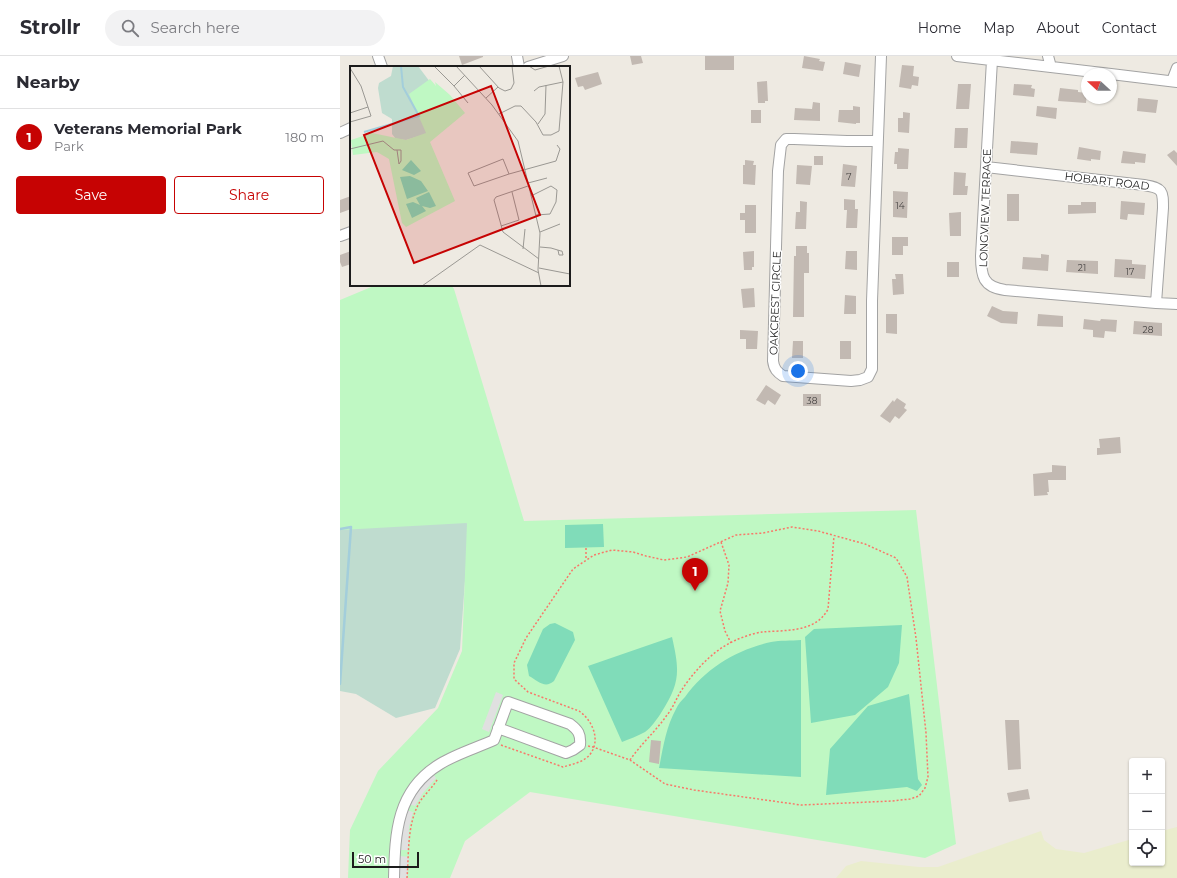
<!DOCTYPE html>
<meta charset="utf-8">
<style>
body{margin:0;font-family:Montserrat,sans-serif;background:#f2f2f3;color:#2b2b33}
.controls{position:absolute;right:12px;bottom:12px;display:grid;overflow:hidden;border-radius:4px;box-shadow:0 1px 3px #0004}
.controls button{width:36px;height:36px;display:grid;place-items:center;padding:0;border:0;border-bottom:1px solid #e1e1e2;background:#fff;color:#2b2b33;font:20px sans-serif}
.compass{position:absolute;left:741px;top:12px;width:36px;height:36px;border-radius:50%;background:#fff;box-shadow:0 1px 3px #0004;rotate:291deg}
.scale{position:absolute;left:12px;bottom:10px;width:67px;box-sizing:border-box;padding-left:4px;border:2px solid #1c1c1c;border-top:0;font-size:11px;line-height:14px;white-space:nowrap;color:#1c1c1c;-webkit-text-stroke:3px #fff;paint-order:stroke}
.you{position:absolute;left:458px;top:315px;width:14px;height:14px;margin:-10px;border:3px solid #fff;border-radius:50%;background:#1a73e8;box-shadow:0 0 0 6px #1a73e833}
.badge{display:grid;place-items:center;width:26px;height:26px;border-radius:50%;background:#c60303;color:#fff;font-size:13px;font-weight:700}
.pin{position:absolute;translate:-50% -33px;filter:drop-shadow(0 1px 2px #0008)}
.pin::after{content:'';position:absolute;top:21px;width:14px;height:12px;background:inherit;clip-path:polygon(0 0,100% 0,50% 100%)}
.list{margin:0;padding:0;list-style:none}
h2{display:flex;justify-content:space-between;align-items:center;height:52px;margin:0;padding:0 16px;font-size:17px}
h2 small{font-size:13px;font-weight:400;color:#7c7c81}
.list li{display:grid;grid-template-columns:26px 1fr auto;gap:12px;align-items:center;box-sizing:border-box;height:56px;padding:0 16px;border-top:1px solid #e1e1e2}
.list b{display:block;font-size:15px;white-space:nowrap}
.list p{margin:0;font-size:13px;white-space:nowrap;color:#7c7c81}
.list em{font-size:13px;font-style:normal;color:#7c7c81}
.actions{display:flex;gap:8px;padding:12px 16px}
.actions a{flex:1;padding:9px 0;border:1px solid #c60303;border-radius:4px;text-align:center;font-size:14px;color:#c60303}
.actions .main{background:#c60303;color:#fff}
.icon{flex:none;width:22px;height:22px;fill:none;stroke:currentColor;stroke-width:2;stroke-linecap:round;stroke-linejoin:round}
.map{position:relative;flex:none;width:837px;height:822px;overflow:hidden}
header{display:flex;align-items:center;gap:24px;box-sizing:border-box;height:56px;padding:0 20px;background:#fff;border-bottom:1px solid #e1e1e2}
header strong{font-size:19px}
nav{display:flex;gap:22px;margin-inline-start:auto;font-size:14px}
.search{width:280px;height:36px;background:#f2f2f3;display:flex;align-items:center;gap:10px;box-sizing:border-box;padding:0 14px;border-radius:22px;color:#7c7c81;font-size:15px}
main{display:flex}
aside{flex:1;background:#fff}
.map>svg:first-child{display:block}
</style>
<header>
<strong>Strollr</strong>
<div class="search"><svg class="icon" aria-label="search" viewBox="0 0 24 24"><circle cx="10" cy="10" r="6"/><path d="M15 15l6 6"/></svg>Search here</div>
<nav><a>Home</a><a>Map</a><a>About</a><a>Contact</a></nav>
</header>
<main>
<aside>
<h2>Nearby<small></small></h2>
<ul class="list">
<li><span class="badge">1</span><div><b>Veterans Memorial Park</b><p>Park</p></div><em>180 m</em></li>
</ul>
<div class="actions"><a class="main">Save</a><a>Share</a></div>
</aside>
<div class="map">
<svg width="837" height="822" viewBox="0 0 837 822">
<rect width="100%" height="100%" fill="#eeeae2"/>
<!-- farmland -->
<path fill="#eaedcd" d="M837,771V822H496L506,810L521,805L579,811H598L701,775L704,784L716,793L744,797L792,783V807H822V775Z"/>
<!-- wetland -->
<path fill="#bfdccf" d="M0,315L129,470L120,593L95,652L56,662L16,638L0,635Z"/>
<!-- park -->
<path fill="#bff8c3" d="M36,229H111L114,233L184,465L576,454L616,788L585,802L190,736L125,785L110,822H8L10,774L38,715L98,652L122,595L127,467L0,474V244Z"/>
<!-- pitch -->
<path fill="#80dcb9" d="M263,468L264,491L225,492V469Z
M215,567L233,576L235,584L214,625C205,633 198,625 189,620L187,609L203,573L210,568Z
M562,569L559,607L548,631L515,659L471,667L465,581L474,573Z
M332,581C340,616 340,627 321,657C317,663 311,672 305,676C298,680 289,683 282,686L248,610Z
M461,584V721L319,712C323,692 326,671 336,653C338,648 342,644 345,641C366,612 396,594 431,586C440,584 451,585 461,584Z
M569,638L578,723L582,729L577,735L567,731L486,739L490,693L528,650Z"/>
<!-- parking -->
<path fill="#e0e0e0" d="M156,636L163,639L149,676L142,673Z
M92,716L96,722L83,737L75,750L68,748L71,743Z
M66,754L73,756L69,771L68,794H61L62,774Z
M60,800L69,801L67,822H59Z"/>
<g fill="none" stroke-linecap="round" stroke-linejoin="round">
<!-- stream -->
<path stroke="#a3cedb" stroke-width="2.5" d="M0,473L11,471L0,628"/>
</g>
<!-- building -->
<path fill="#c2b9b2" d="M119,0H143V1L122,9Z
M290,0H301L303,7L292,9Z
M365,0H394V14H365Z
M464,0L480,3L479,5L485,6L483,15L462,12Z
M505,6L521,9L519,21L503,18Z
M562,9L574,10L573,20L579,21L578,30L572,29L571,33L559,31Z
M258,16L262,28L245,34L243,30L238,31L235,22Z
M427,25L428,45H425V47H418L417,26Z
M618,28H631L629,53H616Z
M674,28L692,29L691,32L695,33L694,41L673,39Z
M720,32L738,34V36L747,37L746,47L718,45Z
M798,42L818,44L816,57L797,55Z
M473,46L480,47V65L454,64L455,52L472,53Z
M513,50L520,51V67H516V68L498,66L499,54H513Z
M697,50L717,52L716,63L696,60Z
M411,54H421V67H411Z
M563,56L570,57L569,77L558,76V62H563Z
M615,72H628L627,92H614Z
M671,85L698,87L697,99L670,97Z
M739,91L761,95L760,104L751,103V105L737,103Z
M558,92L569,93L568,113H557V108H554L555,96H558Z
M834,94L837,97V110L827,99Z
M783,95L806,98L805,107L795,106V108L781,107Z
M474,100H483V109H474Z
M405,104L414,105L413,109H416L415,129L403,128V109H405Z
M503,108L517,110L515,131L501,130Z
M457,109L472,110L470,129L456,128Z
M614,116L626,117L625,130H628L627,139H613Z
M553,135L568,136L567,162L553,161Z
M667,138H679V165H667Z
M11,140V153L0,157V144Z
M504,143L515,144V153H518L517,172H506L507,154H504Z
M460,145L467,146L466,173H455L456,156H460Z
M781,145L805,147L804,159L788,158L787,164L780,163Z
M741,146H756V157L728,158V149H741Z
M405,149H416V177H405V164H400V157H405Z
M621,156V180H610L609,157Z
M552,181H568V190H563V199H552Z
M456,190H467V197H469V217H464V261H453L454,200H456Z
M11,195V208L2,211L0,206V199Z
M414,195V211H412V214H404L403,196Z
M506,195H517V214L505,213Z
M701,198L709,199L708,215L682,213L683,201L701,202Z
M775,203L792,204V208L806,209L805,223L774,221Z
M727,204L758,205V218L726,216Z
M607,206H619V221H607Z
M555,218H563L564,238L553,239L552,223H556Z
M414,232L415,251L403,252L401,233Z
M505,239L516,240V258H504Z
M652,250L663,255L678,256L677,268L661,267L647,260Z
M546,258H557V278L546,277Z
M698,258L723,260V271L697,270Z
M744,263L760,265L761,263L777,264L776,276L765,275L764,282L753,281V274L743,273Z
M794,265L822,267V280L793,278Z
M400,274L418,275L417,293H406V283H400Z
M453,285H463V302H452Z
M500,285H511V303H500Z
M426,329L441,339L435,349L428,344L425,349L416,344Z
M463,338H481V350H463Z
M557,342L566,348L564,352L567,354L559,363L555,360L550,367L540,360L553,344L554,346Z
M780,381L781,397L757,399V392H760L759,383Z
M712,409L726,410V424H708L709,436H707L708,439L694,440L693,418L712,416Z
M665,664H679L681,713L668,714Z
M311,684L321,685L319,708L309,706Z
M688,733L690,743L669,746L667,737Z"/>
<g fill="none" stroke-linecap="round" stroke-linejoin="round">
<!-- minor casing -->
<g stroke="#a3a3a3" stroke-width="12">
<path id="minor" d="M38,0L42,11
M177,0L179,11
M617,0L771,18
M708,0L711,11
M652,4L641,200C641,220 643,231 665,234L816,247L837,248
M188,11L223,0
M771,18L837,26
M832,25L837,12
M0,77L11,72
M537,85H507L454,83H446L441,89L438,115L433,305C434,313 437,316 443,320L511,325L520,324L528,321L532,313V245L541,0
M646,111L804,129C823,132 823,135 823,152L816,247
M0,180L11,176
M54,822C55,776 57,734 100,708C116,698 136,692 154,684L168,646L230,668C238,674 241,678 240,689L233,694L226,697L158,672"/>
</g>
<!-- path -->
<path stroke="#f87869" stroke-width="1.5" stroke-dasharray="2 2" stroke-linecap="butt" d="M381,486L389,509L388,527L380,555L385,575L391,587
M246,492V504
M161,689L223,711C233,708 245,706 251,697C261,682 251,663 239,655L188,636L174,623V607L186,582L233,513L254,499L272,494L293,496L306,500L324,504L347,501L396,479L423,477L452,471L478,475L525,488L556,502L567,521L576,582L586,677L588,721L585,732L579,740L570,743L552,745L461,749L354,734L325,728L290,704L253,691L248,690
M290,704C301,688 316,675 327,659C333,652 336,643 341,635C354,615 373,594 396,584C403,581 414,577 422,576C444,574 476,577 488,553L494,480
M67,822C69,798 67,771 78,749C83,739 93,732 98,722"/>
<!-- minor -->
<use href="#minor" stroke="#fff" stroke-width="10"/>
</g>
<g text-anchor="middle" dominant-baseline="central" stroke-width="3" stroke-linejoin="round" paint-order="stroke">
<!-- number labels -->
<g font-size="9" fill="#464342">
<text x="509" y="120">7</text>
<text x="560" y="149">14</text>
<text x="742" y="211">21</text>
<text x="790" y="215">17</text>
<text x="808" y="273">28</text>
<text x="472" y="344">38</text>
</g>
<!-- street labels -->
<g font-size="11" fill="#1c1c1c" stroke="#fff">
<text transform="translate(767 125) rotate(7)">HOBART ROAD</text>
<text transform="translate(645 152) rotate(-88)">LONGVIEW TERRACE</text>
<text transform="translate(435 247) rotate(-88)">OAKCREST CIRCLE</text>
</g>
</g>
<!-- overview -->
<g transform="translate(10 10)">
<rect width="220" height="220" fill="#eeeae2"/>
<path d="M43,0H68L89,28L76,68L56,74L46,73L42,68V53L32,47L28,22L29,17L41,10Z" fill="#bfdccf"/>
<path d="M80,13L86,20L85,16L100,29L115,47L80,76L105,135L56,161L52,157L39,93L27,86L3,89L1,74L22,67L56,74L76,67L59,28Z" fill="#bff8c3"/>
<path d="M61,94L71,105L64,109L52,104ZM60,110L71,115L78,125L57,133L50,111ZM79,126L86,140L80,142L72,140L76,145L62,152L56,138L63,136L70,139L66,132Z" fill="#80dcb9"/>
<path fill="none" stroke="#a3cedb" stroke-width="2" d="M14,66L69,50L53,21L51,0"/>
<path fill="none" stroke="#9a9893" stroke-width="1" d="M84,0L104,20L115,9M106,0L142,39L168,75L190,167L188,204L191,220M129,0L149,22L155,25L161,23L164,17L162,0M179,0L185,4L199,0M0,2L11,20L21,50L0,56M104,20L118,37M184,25L189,21L213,16M136,32L148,21M0,47L18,41M149,48L165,40H171L186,56L193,69H201L209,65L213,16L209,0M188,58L195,48L196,19M0,83L33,75L44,84H51V95L49,98L47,84M159,108L124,120L118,107L153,93L159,108L206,95L210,83L207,79M178,117L197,112M178,120L146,131L144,134L153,166L189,193M181,130L201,120L207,124L206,136L200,148L186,149M151,160L169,154L162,126M190,166L210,158M190,181L201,182L211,185H212L213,189H209L208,184M173,183L175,163M189,202L220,208M72,220L130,179L189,207"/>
<path fill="#c60303" fill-opacity="0.15" stroke="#c60303" stroke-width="2" d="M141,20L190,149L64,197L14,69Z"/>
<rect width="220" height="220" fill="none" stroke="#1c1c1c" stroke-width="2"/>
</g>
</svg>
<div class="controls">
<button>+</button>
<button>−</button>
<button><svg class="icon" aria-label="locate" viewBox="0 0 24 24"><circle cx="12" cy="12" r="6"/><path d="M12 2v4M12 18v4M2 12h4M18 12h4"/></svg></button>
</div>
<svg class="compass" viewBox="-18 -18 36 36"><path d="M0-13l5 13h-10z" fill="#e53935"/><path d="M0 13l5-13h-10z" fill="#7c7c81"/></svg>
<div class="scale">50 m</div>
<div class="you"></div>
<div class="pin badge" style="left:355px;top:535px">1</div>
</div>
</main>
